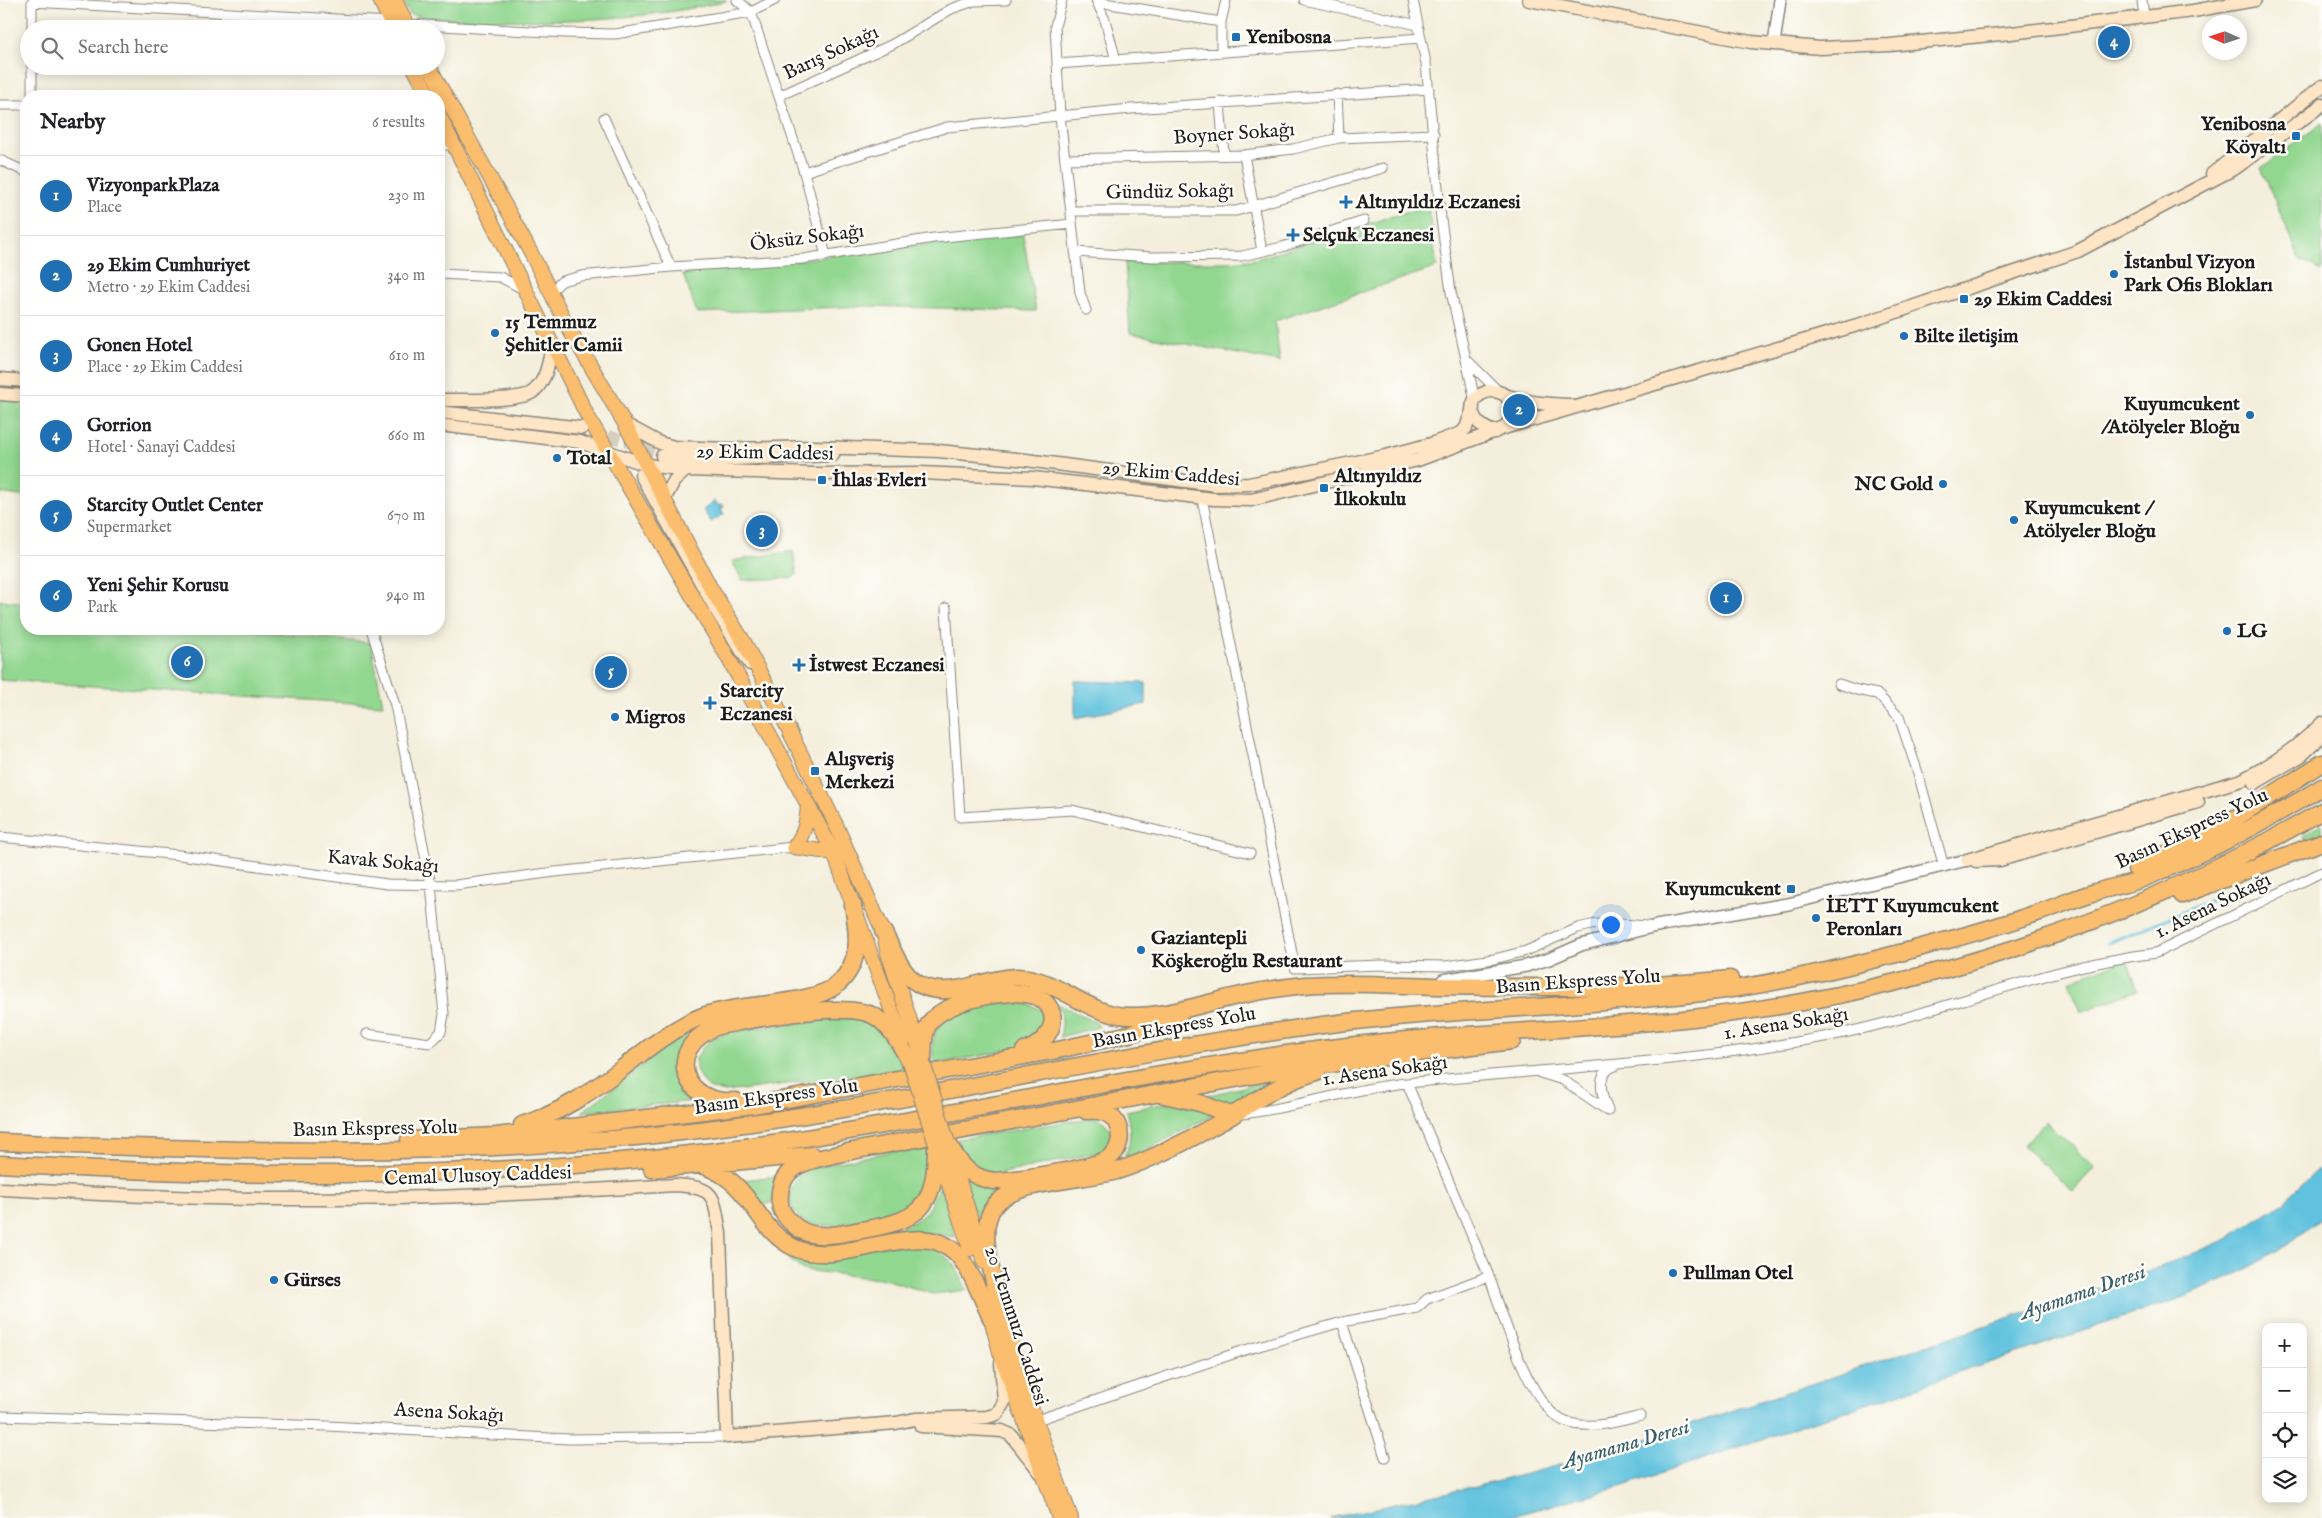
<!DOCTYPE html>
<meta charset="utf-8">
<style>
body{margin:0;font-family:"IM FELL English",serif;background:#f2f2f2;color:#202124}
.controls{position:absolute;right:15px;bottom:15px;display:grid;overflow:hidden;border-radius:10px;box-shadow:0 2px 12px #0003}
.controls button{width:45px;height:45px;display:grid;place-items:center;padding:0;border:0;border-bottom:1px solid #e0e0e0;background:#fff;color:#202124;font:25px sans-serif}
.compass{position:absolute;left:2202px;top:15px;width:45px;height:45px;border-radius:50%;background:#fff;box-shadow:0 2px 12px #0003;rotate:273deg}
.you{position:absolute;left:1610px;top:924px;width:18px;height:18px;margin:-12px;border:4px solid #fff;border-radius:50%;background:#1a73e8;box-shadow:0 0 0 8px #1a73e833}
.badge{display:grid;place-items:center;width:32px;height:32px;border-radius:50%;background:#1f6fb2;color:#fff;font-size:16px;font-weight:700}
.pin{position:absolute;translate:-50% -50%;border:2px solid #fff;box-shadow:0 1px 5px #0006}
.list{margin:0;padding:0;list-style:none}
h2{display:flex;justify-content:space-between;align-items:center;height:65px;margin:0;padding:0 20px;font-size:21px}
h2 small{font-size:16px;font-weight:400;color:#757577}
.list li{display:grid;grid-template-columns:32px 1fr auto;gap:15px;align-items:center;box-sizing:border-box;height:80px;padding:0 20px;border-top:1px solid #e0e0e0}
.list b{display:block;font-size:19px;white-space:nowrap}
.list p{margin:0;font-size:16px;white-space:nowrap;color:#757577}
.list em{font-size:16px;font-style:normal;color:#757577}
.icon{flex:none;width:28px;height:28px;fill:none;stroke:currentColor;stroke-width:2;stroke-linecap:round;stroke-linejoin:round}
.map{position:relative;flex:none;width:2322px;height:1518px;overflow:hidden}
.search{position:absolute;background:#fff;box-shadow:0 2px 12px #0003;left:20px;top:20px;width:425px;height:55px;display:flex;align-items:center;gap:12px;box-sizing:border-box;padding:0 18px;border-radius:28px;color:#757577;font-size:19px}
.panel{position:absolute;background:#fff;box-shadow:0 2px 12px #0003;left:20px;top:90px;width:425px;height:545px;border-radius:20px}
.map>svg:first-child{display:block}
</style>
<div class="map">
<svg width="2322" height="1518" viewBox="0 0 2322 1518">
<rect width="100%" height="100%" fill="#fdfcf7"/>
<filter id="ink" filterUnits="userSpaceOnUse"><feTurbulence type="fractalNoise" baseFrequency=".02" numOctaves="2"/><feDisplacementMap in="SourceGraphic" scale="10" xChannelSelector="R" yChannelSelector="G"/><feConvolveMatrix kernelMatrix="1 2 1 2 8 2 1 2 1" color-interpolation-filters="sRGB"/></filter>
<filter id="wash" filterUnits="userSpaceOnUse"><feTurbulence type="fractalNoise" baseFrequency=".0096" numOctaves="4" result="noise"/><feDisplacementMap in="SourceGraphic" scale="20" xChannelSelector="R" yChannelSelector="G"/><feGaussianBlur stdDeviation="1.12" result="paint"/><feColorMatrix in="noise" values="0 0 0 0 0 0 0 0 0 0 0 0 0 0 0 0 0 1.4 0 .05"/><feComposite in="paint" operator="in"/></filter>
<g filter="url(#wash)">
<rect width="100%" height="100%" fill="#f4efdc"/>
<!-- green -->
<path fill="#92d790" stroke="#577a56" d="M402,0H726V1C625,25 523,22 420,17L410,14Z
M2322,123V271L2300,259L2261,168Z
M1428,205L1437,267L1275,321L1280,362L1130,333L1125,262H1232L1256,259Z
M1023,235L1036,311L867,306L697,313L683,274L920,245Z
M0,398L26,401V497L0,493Z
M793,551L797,574L793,578L742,580L732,561Z
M0,600L26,603V629H241L371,643L383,705L0,680Z
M2322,823V834L2304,840L2303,836Z
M2127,959L2138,990L2081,1012L2069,981Z
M1016,1001L1027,1003L1041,1010C1044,1020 1045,1031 1037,1039C1024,1051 954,1060 934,1064C923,1007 974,1005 1016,1001Z
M1058,1004L1097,1023L1099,1027L1060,1037C1063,1024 1063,1015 1058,1004Z
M857,1018C888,1032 890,1039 903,1069L725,1092C720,1090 713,1090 709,1088C706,1086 704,1081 701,1079C684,1055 711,1037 732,1031L835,1019Z
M693,1029C670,1053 671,1077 694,1101L582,1112L666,1047Z
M1269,1081L1229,1106L1201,1097Z
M1176,1101L1215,1114L1133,1157L1125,1155C1133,1140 1130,1126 1126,1111Z
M1091,1118H1099L1107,1125L1113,1136L1105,1149L1097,1153L998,1174L986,1173L963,1158L957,1139Z
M2045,1121L2095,1167L2073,1191L2023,1146Z
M926,1144C930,1162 931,1168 924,1185C911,1216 889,1216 858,1221C842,1224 825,1229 809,1223C789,1217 784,1193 798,1177C803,1173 809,1170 815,1167Z
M776,1176L773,1202L762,1205L743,1180Z
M963,1177L1003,1186L988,1196L975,1217Z
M940,1181L955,1237L910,1231L884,1237L882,1232C920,1223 928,1218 940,1181Z
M773,1242L790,1253L907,1244L933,1246L955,1265L967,1290L933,1294L888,1280L803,1270L788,1259Z"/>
<!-- water -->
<path fill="#60c2de" stroke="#3e6f7d" d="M715,501L719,506L722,504L724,507L721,509L724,514L711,522L703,510Z
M1075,681L1146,683V704L1075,718Z
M2322,1166V1216C2281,1255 2238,1275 2187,1296L1623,1486L1508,1517L1331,1518L1499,1481L1612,1451L2174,1262L2229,1238L2282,1203Z"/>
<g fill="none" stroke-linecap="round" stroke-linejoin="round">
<!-- stream -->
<path stroke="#60c2de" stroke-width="3" d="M2108,943L2234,891"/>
</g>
</g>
<g filter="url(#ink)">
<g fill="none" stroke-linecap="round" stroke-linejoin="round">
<!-- secondary-tunnel -->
<path stroke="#d4cfbf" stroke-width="12" stroke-dasharray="12 6" stroke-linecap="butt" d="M591,431L626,441L662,456"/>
<!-- minor casing -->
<g stroke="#88867c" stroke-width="11">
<path id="minor" d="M737,0L751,12L804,172L826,256
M1062,0L1055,26L1060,116L1080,293L1086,310
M1096,0L1105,20L1116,60
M1304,0L1418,25
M1413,0L1426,63L1441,219L1451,292L1466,359
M2142,0L2144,17
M1098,2L1221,22
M406,24L565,33L615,34L751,12L775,0
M32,29V2L390,22
M1221,53V22L1226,0
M1057,64L1421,38
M1337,94L1339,138
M32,96V66
M779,96L893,44L951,9L974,1L1006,0
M1220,102L1224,155
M0,105H26
M604,118L671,267
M439,144L455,146
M1244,155L1262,251
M1065,159L1244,155L1293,149L1339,138L1434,134
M0,160L26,172
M804,172L947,127L1131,109L1429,89
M1071,211H1236L1383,168
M1075,252L1152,257L1242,256L1282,247L1364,221
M439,274L500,277L523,289
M550,292L562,281L581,276L671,267L803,259L934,238L1072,224
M1475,401L1466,359L1499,392
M1202,498L1295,968L1383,965L1446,966L1494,959L1526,951L1578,928L1591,925L1607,923L1648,926
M946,608L960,817L1072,810L1250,853
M1839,684L1857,690L1877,694L1899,717L1918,773L1944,867
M0,837L179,855L387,884L456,885L555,872L794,847
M367,1034L430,1043L441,1032L444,1014L431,885L395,705L371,629
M1540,1073L1563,1080L1608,1111
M1407,1083L1489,1276
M1608,1110C1601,1095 1595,1072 1615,1066
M1242,1114C1297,1108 1351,1088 1407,1083C1550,1068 1694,1063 1834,1035C1943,1013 2046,966 2156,953L2322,872
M1342,1322L1385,1457
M0,1416L328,1426L569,1439L727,1437
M1037,1420L1245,1350L1342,1322L1417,1308L1427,1299L1489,1276C1502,1311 1529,1409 1566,1422C1591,1430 1616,1422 1641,1416"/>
</g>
<!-- tertiary casing -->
<g stroke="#88867c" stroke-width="14">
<path id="tertiary" d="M1774,44L1780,0
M1443,980L1526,966L1549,959L1581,945L1656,926L1788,904L1967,860"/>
</g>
<!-- secondary casing -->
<g stroke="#88867c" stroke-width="15">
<path id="secondary" d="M1529,0L1751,42L1820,48L1890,45L2011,33L2193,11L2255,0
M2212,174L2322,86
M0,379L26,381
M0,394L26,396
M439,400C458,400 522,402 534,391C547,379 549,361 552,345
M439,412L582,428
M625,424L660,443L674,447L731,449L815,447L939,451L1026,460L1216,485L1249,484L1386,456L1431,444L1461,433L1466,428L1473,408
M439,425L580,442L647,465L686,470L816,474L920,473L1033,478L1214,499L1251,500L1418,460L1504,428L1861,324L2078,251L2237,167L2322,105
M1504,428C1514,417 1515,406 1505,395
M1495,432C1472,426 1462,401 1486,392C1494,389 1501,393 1508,396C1528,403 1548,404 1569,405
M662,456L711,460L833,455
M641,475L719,615L750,664
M665,498L674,481L686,470
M2255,783L2302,755L2322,736
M1967,860L2242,780C2273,764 2298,747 2322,723
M1976,861L2000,860L2198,802
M0,1189C103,1194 206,1200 309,1199C431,1199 553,1193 675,1185C717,1188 713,1195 720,1233L727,1437L896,1423L915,1419L987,1417L997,1414L1004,1402L1001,1363
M921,1426L1002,1431L1011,1435L1041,1473"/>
</g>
<!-- primary casing -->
<g stroke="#88867c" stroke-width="16">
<path id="primary" d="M380,0L394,29
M395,0L409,29
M413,66L429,96
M429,66L532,255L569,329L625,424L710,587L745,644L775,702L836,825L883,931L888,953L922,1057
M439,115L588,417L726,654L834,853L903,1042
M808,804C807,822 805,833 794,847L834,853
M938,1151L970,1249
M950,1151L984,1262
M993,1287L1028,1399L1071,1518
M988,1308L1000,1352L1059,1518"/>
</g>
<!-- motorway casing -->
<g stroke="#88867c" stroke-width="19">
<path id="motorway" d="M2136,869L2223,826L2322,763
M2182,895L2322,842
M883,931C894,951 902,979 925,987C954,998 987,977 1017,977C1057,977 1087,1016 1129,1016C1158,1017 1185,1009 1213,1002C1243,994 1275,988 1305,985C1348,982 1392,985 1435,986C1533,987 1632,990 1730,979
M923,1062C924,1049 922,1032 931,1021C947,1000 1024,982 1045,1002C1064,1021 1044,1046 1024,1051
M1164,1095L1200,1103L1231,1115
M736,1101C684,1106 661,1049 718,1026C753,1020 847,999 876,1017C892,1028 901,1046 910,1062
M522,1125C561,1113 592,1091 624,1067C648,1048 672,1029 700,1017C737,1002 814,1007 839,983C862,961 858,933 853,905
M409,1140L496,1136L754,1105L1058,1050L1130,1034L1178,1019
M0,1142C230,1152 461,1159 690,1131C895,1107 1097,1057 1301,1028C1431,1009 1563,1009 1693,994C1775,985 1857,965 1937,943C1972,934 2006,924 2040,912C2059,906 2077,897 2096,892C2111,887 2127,885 2142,879C2204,854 2265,822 2322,787
M948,1143C959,1164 970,1178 994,1181C1016,1180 1089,1169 1107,1159C1120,1152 1123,1135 1116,1122C1109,1111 1098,1110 1086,1111
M936,1145C936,1211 918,1221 856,1231C839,1234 819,1239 803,1231C793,1226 781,1215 780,1203C776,1161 816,1160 847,1152L1283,1070L1512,1041
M0,1164C230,1177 461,1181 690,1154C895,1130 1096,1080 1301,1052C1431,1033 1562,1032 1693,1018C1911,994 2133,922 2322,811
M704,1166C754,1183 754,1229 795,1248C843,1270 920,1214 957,1254C972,1271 981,1297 991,1318
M652,1169L812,1155
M997,1297C993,1270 976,1229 995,1205C1013,1181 1086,1180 1117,1171C1157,1158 1197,1136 1233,1115C1260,1098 1286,1080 1317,1072"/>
</g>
<!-- minor -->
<use href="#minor" stroke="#fff" stroke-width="9"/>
<!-- tertiary -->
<use href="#tertiary" stroke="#fff" stroke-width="11"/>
<!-- secondary -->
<use href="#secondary" stroke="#fde5c5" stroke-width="12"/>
<!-- primary -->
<use href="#primary" stroke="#fbbd6e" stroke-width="14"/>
<!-- motorway -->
<use href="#motorway" stroke="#fbbd6e" stroke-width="16"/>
<!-- primary-bridge casing -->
<g stroke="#88867c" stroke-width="16" stroke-linecap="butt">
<path id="primary-bridge" d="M910,1062L936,1145
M923,1062L948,1143"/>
</g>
<!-- primary-bridge -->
<use href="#primary-bridge" stroke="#fbbd6e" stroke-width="14"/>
</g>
</g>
<!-- markers -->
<g fill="#1f6fb2" stroke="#fdfcf7" stroke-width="2">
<rect x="1231" y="32" width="10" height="10" rx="2.5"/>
<rect x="2291" y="131" width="10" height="10" rx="2.5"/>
<path d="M1343.5 194.5h5v5h5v5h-5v5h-5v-5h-5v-5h5z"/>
<path d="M1290.5 227.5h5v5h5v5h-5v5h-5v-5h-5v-5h5z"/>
<circle cx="2114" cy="274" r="5"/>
<rect x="1959" y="294" width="10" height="10" rx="2.5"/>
<circle cx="495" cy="333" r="5"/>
<circle cx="1904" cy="336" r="5"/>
<circle cx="2250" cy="415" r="5"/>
<circle cx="557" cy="458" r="5"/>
<rect x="817" y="475" width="10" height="10" rx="2.5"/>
<circle cx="1943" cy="484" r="5"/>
<rect x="1319" y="483" width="10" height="10" rx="2.5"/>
<circle cx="2014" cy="520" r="5"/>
<circle cx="2227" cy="631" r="5"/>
<path d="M796.5 657.5h5v5h5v5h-5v5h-5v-5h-5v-5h5z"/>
<path d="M707.5 695.5h5v5h5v5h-5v5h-5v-5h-5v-5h5z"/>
<circle cx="615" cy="717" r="5"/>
<rect x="810" y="766" width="10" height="10" rx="2.5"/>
<rect x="1786" y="884" width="10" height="10" rx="2.5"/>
<circle cx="1816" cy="918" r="5"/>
<circle cx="1141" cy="950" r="5"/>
<circle cx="1673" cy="1273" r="5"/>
<circle cx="274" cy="1280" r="5"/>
</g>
<g text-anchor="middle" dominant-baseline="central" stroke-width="5" stroke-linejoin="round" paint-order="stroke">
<!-- poi labels -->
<g font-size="20" font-weight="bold" fill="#1c1c1c" stroke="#fdfcf7" text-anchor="start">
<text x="1246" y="37">Yenibosna</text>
<text x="2286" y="124" text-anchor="end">Yenibosna<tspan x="2286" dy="23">Köyaltı</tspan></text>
<text x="1356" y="202">Altınyıldız Eczanesi</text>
<text x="1303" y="235">Selçuk Eczanesi</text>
<text x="2124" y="262">İstanbul Vizyon<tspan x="2124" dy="23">Park Ofis Blokları</tspan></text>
<text x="1974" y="299">29 Ekim Caddesi</text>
<text x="505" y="322">15 Temmuz<tspan x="505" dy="23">Şehitler Camii</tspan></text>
<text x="1914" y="336">Bilte iletişim</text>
<text x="2240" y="404" text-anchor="end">Kuyumcukent<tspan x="2240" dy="23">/Atölyeler Bloğu</tspan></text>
<text x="567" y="458">Total</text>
<text x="1334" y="476">Altınyıldız<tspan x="1334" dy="23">İlkokulu</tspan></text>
<text x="832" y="480">İhlas Evleri</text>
<text x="1933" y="484" text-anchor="end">NC Gold</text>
<text x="2024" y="508">Kuyumcukent /<tspan x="2024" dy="23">Atölyeler Bloğu</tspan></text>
<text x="2237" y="631">LG</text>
<text x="809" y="665">İstwest Eczanesi</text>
<text x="720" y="691">Starcity<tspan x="720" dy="23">Eczanesi</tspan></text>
<text x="625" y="717">Migros</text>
<text x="825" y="759">Alışveriş<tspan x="825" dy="23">Merkezi</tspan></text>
<text x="1781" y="889" text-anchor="end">Kuyumcukent</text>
<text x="1826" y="906">İETT Kuyumcukent<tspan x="1826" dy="23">Peronları</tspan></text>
<text x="1151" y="938">Gaziantepli<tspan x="1151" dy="23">Köşkeroğlu Restaurant</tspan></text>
<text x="1683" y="1273">Pullman Otel</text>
<text x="284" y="1280">Gürses</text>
</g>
<!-- street labels -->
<g font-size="20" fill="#1c1c1c" stroke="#fdfcf7">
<text transform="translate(831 53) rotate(-25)">Barış Sokağı</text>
<text transform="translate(1234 134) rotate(-4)">Boyner Sokağı</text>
<text transform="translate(1170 192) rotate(-1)">Gündüz Sokağı</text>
<text transform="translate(807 238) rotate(-7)">Öksüz Sokağı</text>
<text transform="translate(765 453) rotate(1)">29 Ekim Caddesi</text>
<text transform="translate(1171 474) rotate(5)">29 Ekim Caddesi</text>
<text transform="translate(2192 829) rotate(-25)">Basın Ekspress Yolu</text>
<text transform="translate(383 862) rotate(5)">Kavak Sokağı</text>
<text transform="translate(2213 906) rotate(-26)">1. Asena Sokağı</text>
<text transform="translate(1578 982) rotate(-4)">Basın Ekspress Yolu</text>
<text transform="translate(1786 1024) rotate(-9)">1. Asena Sokağı</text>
<text transform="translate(1174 1028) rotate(-10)">Basın Ekspress Yolu</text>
<text transform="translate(1385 1071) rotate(-8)">1. Asena Sokağı</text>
<text transform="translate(776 1097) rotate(-8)">Basın Ekspress Yolu</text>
<text transform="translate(375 1129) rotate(-1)">Basın Ekspress Yolu</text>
<text transform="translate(478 1176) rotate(-2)">Cemal Ulusoy Caddesi</text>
<text transform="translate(1016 1326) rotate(72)">20 Temmuz Caddesi</text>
<text transform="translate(449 1413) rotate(3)">Asena Sokağı</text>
</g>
<!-- water labels -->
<g font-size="21" font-style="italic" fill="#375e6a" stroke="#fdfcf7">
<text transform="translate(2083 1293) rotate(-19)">Ayamama Deresi</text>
<text transform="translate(1626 1445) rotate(-16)">Ayamama Deresi</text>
</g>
</g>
</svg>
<div class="controls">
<button>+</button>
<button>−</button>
<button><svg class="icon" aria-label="locate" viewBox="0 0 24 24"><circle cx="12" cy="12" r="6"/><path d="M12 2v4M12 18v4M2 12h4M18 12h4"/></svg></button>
<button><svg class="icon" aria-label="layers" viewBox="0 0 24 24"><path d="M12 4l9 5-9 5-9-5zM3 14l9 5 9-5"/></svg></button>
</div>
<svg class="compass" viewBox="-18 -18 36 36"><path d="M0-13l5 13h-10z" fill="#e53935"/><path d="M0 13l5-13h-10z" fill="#757577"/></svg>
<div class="you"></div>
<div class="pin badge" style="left:1726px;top:598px">1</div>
<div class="pin badge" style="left:1519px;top:410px">2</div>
<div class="pin badge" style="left:762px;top:531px">3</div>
<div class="pin badge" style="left:2114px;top:42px">4</div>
<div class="pin badge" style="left:611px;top:672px">5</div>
<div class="pin badge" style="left:187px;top:662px">6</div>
<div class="search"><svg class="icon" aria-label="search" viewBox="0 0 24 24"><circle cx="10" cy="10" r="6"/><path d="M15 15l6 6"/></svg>Search here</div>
<section class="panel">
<h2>Nearby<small>6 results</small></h2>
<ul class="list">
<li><span class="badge">1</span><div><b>VizyonparkPlaza</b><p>Place</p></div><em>230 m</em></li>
<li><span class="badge">2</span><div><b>29 Ekim Cumhuriyet</b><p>Metro · 29 Ekim Caddesi</p></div><em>340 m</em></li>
<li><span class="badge">3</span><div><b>Gonen Hotel</b><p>Place · 29 Ekim Caddesi</p></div><em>610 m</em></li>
<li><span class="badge">4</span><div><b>Gorrion</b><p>Hotel · Sanayi Caddesi</p></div><em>660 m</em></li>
<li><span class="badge">5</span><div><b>Starcity Outlet Center</b><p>Supermarket</p></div><em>670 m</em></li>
<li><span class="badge">6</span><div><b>Yeni Şehir Korusu</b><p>Park</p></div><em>940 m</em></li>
</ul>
</section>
</div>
